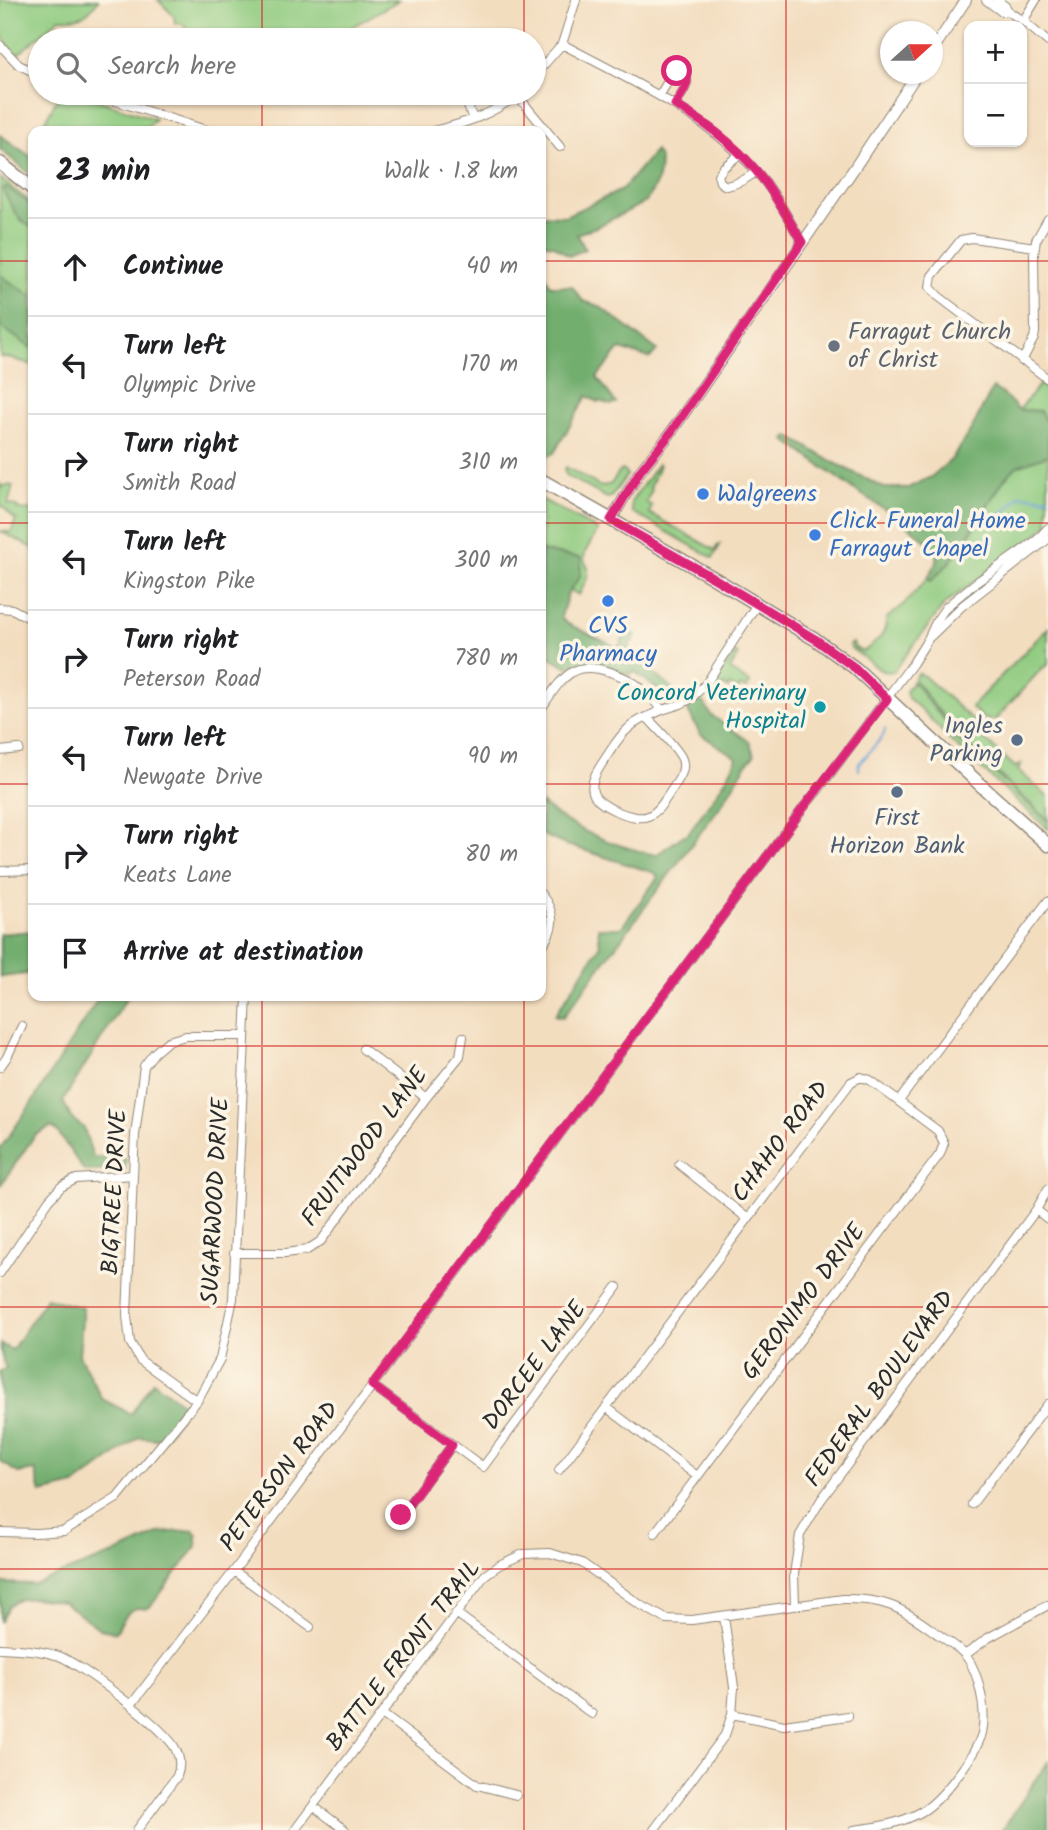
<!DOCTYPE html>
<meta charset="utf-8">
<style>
body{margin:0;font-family:Kalam,sans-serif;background:#f2f2f2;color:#202124}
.controls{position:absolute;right:21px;top:21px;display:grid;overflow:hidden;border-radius:14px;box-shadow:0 2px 5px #0004}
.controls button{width:63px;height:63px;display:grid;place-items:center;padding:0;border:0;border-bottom:2px solid #e0e0e0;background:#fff;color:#202124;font:35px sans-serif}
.compass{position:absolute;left:880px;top:21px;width:63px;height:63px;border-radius:50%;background:#fff;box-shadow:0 2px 5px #0004;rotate:69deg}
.stop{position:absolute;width:21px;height:21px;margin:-16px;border:5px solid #db2777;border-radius:50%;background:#fff}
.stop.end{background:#db2777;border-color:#fff;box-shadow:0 2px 7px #0008}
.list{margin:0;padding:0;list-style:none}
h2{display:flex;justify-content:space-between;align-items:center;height:91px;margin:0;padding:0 28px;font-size:30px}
h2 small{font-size:23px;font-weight:400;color:#757577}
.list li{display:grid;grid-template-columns:46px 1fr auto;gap:21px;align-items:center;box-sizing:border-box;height:98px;padding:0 28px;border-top:2px solid #e0e0e0}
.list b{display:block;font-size:26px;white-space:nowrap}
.list p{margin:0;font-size:23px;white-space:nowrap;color:#757577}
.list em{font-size:23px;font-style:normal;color:#757577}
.icon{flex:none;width:38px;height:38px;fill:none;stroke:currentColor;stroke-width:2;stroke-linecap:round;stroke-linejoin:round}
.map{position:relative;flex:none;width:1048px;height:1830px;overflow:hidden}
.search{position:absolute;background:#fff;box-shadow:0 2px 5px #0004;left:28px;top:28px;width:518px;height:77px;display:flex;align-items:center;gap:18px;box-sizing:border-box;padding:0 24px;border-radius:38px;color:#757577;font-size:26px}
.panel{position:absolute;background:#fff;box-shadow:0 2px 5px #0004;left:28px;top:126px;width:518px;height:875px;border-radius:14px}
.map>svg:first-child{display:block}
</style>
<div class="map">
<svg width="1048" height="1830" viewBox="0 0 1048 1830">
<rect width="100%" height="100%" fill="#fcf5e5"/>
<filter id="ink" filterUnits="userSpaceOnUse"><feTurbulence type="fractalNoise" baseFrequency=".0143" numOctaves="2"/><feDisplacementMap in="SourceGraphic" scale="14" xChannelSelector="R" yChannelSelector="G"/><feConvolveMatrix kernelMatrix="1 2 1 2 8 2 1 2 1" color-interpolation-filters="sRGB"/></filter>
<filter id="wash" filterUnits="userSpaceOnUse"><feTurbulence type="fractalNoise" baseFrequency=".00686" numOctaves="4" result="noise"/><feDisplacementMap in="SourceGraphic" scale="28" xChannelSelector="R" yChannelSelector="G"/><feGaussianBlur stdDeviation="1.57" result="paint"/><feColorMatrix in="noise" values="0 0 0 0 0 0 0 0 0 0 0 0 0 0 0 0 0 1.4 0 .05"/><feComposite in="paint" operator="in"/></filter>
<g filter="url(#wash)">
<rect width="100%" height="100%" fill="#f3ddbf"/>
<!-- green -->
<path fill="#8eca7f" stroke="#5c7a55" stroke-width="2" d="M0,0H98C87,17 80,19 60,18L16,56L0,33Z
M158,0H399L329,40H198L181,23L175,24L174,16Z
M60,93H76L155,119L149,126L143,127L139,131H40Z
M0,178L33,204V342L0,310Z
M0,326L33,349V365L10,358L0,357Z
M1040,384L1048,390V425L1040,411L1019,410Z
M1048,455V524L1041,531L945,604L893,672L882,671L851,648L849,645L853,643L855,648L863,652C875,642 887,636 886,619L905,603L927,579L931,580C957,562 987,506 1005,478L1017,466Z
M658,464L659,465L650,488L652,490L646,502L652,506L649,513L715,550L717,546L720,545L713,558L632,512L631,502Z
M566,467L601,487L611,484L621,470L624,471L627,475L611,497L607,498L567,476L564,470Z
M0,484L2,487L7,485L13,486L8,504L17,506V509L26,511L33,508V548L0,531L11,532L16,520L0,504Z
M541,499L598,530L585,552L584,560L588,568V576L579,595L570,590L580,577L581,558L541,551Z
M1048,628V665L1042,668L996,719C985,724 978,713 971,707Z
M735,653L738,655L730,670L750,683L746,689L741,686L738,690L730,685L728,688L724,685L718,694L711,693L709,691Z
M918,673L924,676L978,725L961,727L955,733C950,720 939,712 930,701C924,695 922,687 916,682H912Z
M911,684H916L926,699L949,725L955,737L1048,822V829L953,743L924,712L908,698L906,691Z
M980,727L984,731L981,736L1015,767L1021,764L1018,770L1048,797V820L956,735L962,728Z"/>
<!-- forest -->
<path fill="#72ae6e" stroke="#4e6c4c" stroke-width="2" d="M0,135L33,158V177L0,149Z
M655,151L660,159L659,173L657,182L646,202L596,227L577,234L585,249L569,256L554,245L541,243V215L565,216L622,190Z
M6,187L33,206V228C17,221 11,205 3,190Z
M541,274H544L551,286H572L583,301L599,306L657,350L650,358L620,349L597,377L616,403L611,405L599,401L598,402L587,396L554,453L541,459Z
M0,275L33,297V349L0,326Z
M993,388L1003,394L1019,410L1040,411L1048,425V455L1017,466L1005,478L960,548L949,563L931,581L927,579L938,560C932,536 881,508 861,494C835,477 810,458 785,440L789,436L831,461L884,488H908L931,477L951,460L972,428Z
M541,551L581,558L580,577L568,593L561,617L566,623L618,648L627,631L636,635L628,649L639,661L673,689L668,698L634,671L630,675C604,665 595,660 567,667L541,651Z
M698,701L704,703L711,715L750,742L754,756L748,762L721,805L563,1017L555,1015L600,946L598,928H621L658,877L655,873L561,843L541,834V803C574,831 614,846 656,855L684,835H687L725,781L737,758L700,734L687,709Z
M33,931V973L0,977V934Z
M100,996H128L63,1101L71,1118L84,1128L93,1157L126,1158L125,1171H84L57,1131L51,1127L35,1135L0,1186V1149L29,1107Z
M46,1298L83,1308L79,1355L102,1399L131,1414L153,1381L183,1404L185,1410L163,1440L139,1437L75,1485L41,1493L35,1470L18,1473L0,1461V1420H2L0,1416V1372L6,1368C2,1360 0,1353 1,1344L12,1350Z
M194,1530L197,1534V1546L150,1607L145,1609C129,1604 123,1620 116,1632L100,1629L63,1602L33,1598L20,1599L9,1605L0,1622V1583L34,1584L114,1554L160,1533Z
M1048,1762V1830H1002Z"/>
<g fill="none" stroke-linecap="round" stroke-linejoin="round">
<!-- stream -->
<path stroke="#689fd5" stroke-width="2.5" d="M541,463L546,461
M997,519L1021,495L1044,498L1048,497
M859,770V764L883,736L885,729"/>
</g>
</g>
<g filter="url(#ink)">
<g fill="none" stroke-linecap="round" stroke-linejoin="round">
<!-- minor casing -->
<g stroke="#8f8475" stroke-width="10">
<path id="minor" d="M986,0L1002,12H1009
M997,0L1005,6L1009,12L1023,21L1048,42
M1023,21L1036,0
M562,44C633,82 709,115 762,178C778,197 789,221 802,242
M0,45L19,65L40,75
M534,76L562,44L576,0
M91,93L209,131
M463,93L473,119
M517,95L560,147
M659,96L672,75L681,70C695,80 681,94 675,105
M433,131C463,124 495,114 519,93
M740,154L724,167L718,175L720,182L726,186C738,184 746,179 756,172
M1035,247L972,238L961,240L932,276L930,287L938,296L1048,379
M1022,361L1034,338L1035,332L1034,253L1036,240L1048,219
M0,608L12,609L33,620
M930,637L962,606L1048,539
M541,709C550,696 558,681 572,672C591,661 628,676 643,690C650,696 656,703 662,710
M647,717C656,728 677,747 682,759C686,770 679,779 673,788C666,798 659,812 648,816C636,822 596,806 593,792C590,782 597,771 603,762C615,744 625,725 647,717Z
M647,717L662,710L681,704L690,699L706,684L757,604
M0,751L19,749
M0,871L33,870
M541,894C557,914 555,928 541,948
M363,1049L426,1098
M0,1067L7,1057L22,1026
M899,1101L1048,901
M679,1164L748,1219
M1036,1210L1048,1219
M234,1253H286L307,1250L321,1241L426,1098L460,1056L463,1037
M0,1273L49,1200L61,1187L76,1179L133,1175
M372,1385L483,1467L617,1287
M197,1401L140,1360L130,1342L127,1316L133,1175L135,1135L144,1066L154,1053L168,1041L186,1036H245
M606,1407L697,1476
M559,1470L851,1082L861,1077L870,1080L938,1131L944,1143L940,1154L655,1533
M972,1504L1048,1404
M401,1515L452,1445
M0,1532L37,1533L64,1531L117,1498L197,1401L220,1359L233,1299L247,996
M234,1571L310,1627
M795,1606L794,1574L800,1535L821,1500L1036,1210L1048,1189
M456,1613L592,1714
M0,1648C20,1649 40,1650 59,1656C79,1663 168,1730 176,1750C180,1758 180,1768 177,1776L137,1830
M965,1655L988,1638L1048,1605
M131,1705L234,1571L804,807L818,790L913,663L928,639L937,620L946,607L974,584L1037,540L1048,528
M382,1714L477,1785L516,1795
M732,1714L784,1725L848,1716
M313,1806L345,1830
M295,1830L485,1575L499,1565L523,1554L550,1553L582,1563L639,1604L666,1619L692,1620L843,1599C882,1598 901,1607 932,1630C941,1637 959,1647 966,1656C979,1673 987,1711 982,1733C976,1755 941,1801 921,1812C900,1824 877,1827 854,1830
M654,1830L725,1735L732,1714L734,1687L724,1617"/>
</g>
<!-- tertiary casing -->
<g stroke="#8f8475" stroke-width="12">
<path id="tertiary" d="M932,51L966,0
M611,520L640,471L667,438L851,173L917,74"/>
</g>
<!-- primary casing -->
<g stroke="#8f8475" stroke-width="15">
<path id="primary" d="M0,163L33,189
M541,480L712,577L815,639L855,668L985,789L1048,845"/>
</g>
<!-- minor -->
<use href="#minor" stroke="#fff" stroke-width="8"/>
<!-- tertiary -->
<use href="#tertiary" stroke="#fff" stroke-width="10"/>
<!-- primary -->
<use href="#primary" stroke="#fff" stroke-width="12"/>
</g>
</g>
<g fill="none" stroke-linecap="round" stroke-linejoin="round" filter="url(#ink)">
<!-- route -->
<path stroke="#db2777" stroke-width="9" d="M401,1515L452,1445L372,1385L804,807L887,699L855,668L815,639L712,577L611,520L640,471L667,438L802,242C790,222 779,201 765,182C742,150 708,124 675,105C681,94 695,80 681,70L677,71"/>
</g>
<!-- grid -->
<path fill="none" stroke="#d62828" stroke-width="2" stroke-opacity="0.55" d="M262,0V40M524,0V40M786,0V1830M262,93V131M524,93V131M0,261H33M541,261H1048M0,523H33M541,523H1048M0,784H33M541,784H1048M262,996V1830M524,996V1830M0,1046H1048M0,1307H1048M0,1569H1048"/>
<!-- markers -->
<circle fill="#6b7280" stroke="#fcf5e5" stroke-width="2.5" cx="834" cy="346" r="7"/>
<g fill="#3f7fe0" stroke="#fcf5e5" stroke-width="2.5">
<circle cx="703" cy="494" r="7"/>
<circle cx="815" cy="535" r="7"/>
<circle cx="608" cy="601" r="7"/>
</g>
<circle fill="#0f9aa8" stroke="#fcf5e5" stroke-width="2.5" cx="820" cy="707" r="7"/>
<g fill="#5c6f8a" stroke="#fcf5e5" stroke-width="2.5">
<circle cx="1017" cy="740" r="7"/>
<circle cx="897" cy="792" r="7"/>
</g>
<g text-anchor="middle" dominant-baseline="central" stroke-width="7" stroke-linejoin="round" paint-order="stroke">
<!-- worship labels -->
<g font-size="24" fill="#5b616d" stroke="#fcf5e5" text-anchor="start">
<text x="848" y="332">Farragut Church<tspan x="848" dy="28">of Christ</tspan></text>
</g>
<!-- shop labels -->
<g font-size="24" fill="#366cbe" stroke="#fcf5e5" text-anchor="start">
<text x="717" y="494">Walgreens</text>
<text x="829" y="521">Click Funeral Home<tspan x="829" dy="28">Farragut Chapel</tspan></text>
<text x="608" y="626" text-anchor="middle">CVS<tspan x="608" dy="28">Pharmacy</tspan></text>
</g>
<!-- culture labels -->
<g font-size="24" fill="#0d838f" stroke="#fcf5e5" text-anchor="end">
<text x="806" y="693">Concord Veterinary<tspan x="806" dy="28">Hospital</tspan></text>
</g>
<!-- service labels -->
<g font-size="24" fill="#4e5e75" stroke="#fcf5e5" text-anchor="end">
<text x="1003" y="726">Ingles<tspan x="1003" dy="28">Parking</tspan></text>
<text x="897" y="818" text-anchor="middle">First<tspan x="897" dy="28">Horizon Bank</tspan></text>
</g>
<!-- street labels -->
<g font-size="24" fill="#2b2b2b" stroke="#fcf5e5">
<text transform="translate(781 1142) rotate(-53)">CHAHO ROAD</text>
<text transform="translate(365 1147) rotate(-53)">FRUITWOOD LANE</text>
<text transform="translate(115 1192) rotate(-87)">BIGTREE DRIVE</text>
<text transform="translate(216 1201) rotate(-87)">SUGARWOOD DRIVE</text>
<text transform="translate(804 1302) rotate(-53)">GERONIMO DRIVE</text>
<text transform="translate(535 1366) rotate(-53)">DORCEE LANE</text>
<text transform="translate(880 1389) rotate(-54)">FEDERAL BOULEVARD</text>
<text transform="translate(280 1477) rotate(-53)">PETERSON ROAD</text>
<text transform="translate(404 1656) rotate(-52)">BATTLE FRONT TRAIL</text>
</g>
</g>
</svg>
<div class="controls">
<button>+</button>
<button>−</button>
</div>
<svg class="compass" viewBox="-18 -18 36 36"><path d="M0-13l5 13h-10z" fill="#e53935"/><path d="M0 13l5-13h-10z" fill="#757577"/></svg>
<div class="stop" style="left:677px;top:71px"></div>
<div class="stop end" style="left:401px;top:1515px"></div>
<div class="search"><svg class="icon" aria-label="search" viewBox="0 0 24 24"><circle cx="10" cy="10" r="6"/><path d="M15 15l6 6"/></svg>Search here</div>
<section class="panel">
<h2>23 min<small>Walk · 1.8 km</small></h2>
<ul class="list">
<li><svg class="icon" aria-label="ahead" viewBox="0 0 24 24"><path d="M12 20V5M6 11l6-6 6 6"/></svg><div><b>Continue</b></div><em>40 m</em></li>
<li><svg class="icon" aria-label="left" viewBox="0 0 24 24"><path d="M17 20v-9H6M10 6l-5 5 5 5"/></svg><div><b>Turn left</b><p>Olympic Drive</p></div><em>170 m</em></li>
<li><svg class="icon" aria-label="right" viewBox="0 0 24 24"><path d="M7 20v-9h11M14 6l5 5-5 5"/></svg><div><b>Turn right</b><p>Smith Road</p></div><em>310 m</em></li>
<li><svg class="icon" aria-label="left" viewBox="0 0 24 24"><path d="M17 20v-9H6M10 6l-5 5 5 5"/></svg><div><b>Turn left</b><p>Kingston Pike</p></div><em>300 m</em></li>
<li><svg class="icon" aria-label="right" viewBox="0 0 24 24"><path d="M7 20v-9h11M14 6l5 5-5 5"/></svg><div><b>Turn right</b><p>Peterson Road</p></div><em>780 m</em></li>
<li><svg class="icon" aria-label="left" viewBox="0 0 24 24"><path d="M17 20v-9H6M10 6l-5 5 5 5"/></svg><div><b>Turn left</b><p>Newgate Drive</p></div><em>90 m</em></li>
<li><svg class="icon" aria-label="right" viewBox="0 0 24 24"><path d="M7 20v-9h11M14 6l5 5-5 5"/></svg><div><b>Turn right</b><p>Keats Lane</p></div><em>80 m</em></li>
<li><svg class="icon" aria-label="arrive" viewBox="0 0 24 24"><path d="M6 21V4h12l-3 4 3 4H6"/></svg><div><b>Arrive at destination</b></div></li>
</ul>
</section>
</div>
